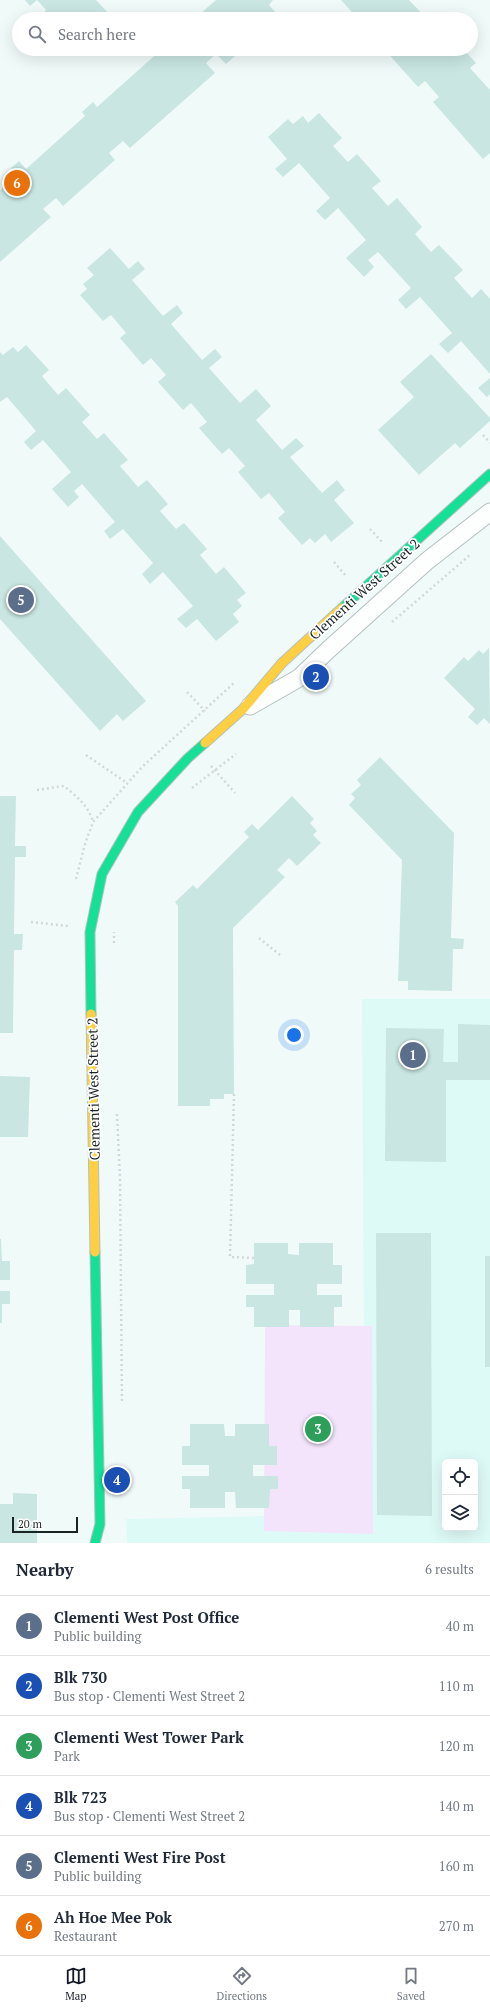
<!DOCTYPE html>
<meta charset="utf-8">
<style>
body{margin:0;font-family:"PT Serif",serif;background:#f2f2f3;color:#1f2937}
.controls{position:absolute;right:12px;bottom:12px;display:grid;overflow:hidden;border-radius:6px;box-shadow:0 4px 16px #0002}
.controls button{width:36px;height:36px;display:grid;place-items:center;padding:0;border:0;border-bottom:1px solid #e0e1e3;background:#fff;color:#1f2937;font:20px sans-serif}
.scale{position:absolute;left:12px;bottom:10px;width:66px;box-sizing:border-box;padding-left:4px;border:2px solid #192524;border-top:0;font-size:11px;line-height:14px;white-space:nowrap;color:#192524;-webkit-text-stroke:3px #fff;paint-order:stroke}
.you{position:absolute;left:294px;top:1035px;width:14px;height:14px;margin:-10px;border:3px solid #fff;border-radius:50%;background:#1a73e8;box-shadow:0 0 0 6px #1a73e833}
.badge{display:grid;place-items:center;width:26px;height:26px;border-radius:50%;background:#111827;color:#fff;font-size:13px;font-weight:700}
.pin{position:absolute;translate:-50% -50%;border:2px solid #fff;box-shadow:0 1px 4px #0006}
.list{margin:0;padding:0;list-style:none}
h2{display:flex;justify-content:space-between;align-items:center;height:52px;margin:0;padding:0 16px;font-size:17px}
h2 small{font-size:13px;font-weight:400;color:#747a83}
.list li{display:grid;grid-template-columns:26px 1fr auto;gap:12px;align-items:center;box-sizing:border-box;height:60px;padding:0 16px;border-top:1px solid #e0e1e3}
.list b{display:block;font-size:15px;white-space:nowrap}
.list p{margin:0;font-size:13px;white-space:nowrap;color:#747a83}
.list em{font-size:13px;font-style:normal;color:#747a83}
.icon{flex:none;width:22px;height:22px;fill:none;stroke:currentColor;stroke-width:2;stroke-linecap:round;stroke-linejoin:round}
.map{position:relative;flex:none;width:490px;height:1543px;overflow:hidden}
.search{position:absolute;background:#fff;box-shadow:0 4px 16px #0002;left:12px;right:12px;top:12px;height:44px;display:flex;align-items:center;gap:10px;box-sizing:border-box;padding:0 14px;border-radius:22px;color:#747a83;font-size:15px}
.sheet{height:412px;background:#fff}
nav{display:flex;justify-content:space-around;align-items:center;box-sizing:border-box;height:56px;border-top:1px solid #e0e1e3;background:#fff;font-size:11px;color:#747a83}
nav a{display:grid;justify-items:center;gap:2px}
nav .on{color:#111827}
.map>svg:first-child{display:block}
</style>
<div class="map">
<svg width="490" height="1543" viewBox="0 0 490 1543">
<rect width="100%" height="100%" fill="#f0fbf9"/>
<!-- built -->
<path fill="#defaf7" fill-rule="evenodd" d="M362,999H490V1543H127L126,1519L365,1514ZM445,1462H475V1528H445Z"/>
<!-- green -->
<path fill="#f3e4fb" d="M265,1325L372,1326L373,1534L264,1531Z"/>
<!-- building -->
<path fill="#c9e6e2" d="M25,0H96L111,16L107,19H41L39,17L46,10L37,0L30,6Z
M216,0H273L269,5L280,17L277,19H194Z
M341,0H409L427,19H358Z
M162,49H243L226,64L216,54L206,63L215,73L130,148L123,141L109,153L115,160L63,206L56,198L43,209L51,217L0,262V190L17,175L11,168L19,161L26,169L85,116L82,112L93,102L97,107Z
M384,49H453L458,54L463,49L476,63L470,68L490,90V153L483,159L433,102L439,97L425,81L418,87Z
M319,113L342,138L333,146L348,162L357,154L381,181L372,188L388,206L397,198L422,227L415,234L431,252L439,245L463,270L454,278L472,298L481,289L490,299V374L461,341L448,353L439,344L452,333L420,297L406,309L398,300L411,288L378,252L368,260L374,267L364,277L346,258L366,240L338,208L325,220L316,211L330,198L299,163L283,177L275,169L287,159L268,137L288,119L293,124L303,116L308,123Z
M110,248L129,269L138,261L145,269L132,280L163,316L177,305L183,313L171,324L202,360L215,349L222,357L209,368L240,403L256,389L271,406L256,420L282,450L296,438L304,446L290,457L322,493L337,480L345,490L334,500L354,523L331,542L325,534L315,543L310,538L302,545L278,518L285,512L269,493L261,499L238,472L245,466L229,448L222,454L199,428L207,422L191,403L183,410L158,382L166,375L151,358L143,365L120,338L126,333L111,315L103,321L80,295L87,289L83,284L94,275L87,268Z
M26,345L49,370L42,376L58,395L66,388L90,415L82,422L97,439L104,433L128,460L120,466L138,487L147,480L168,504L160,511L176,529L184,523L207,549L200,555L216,574L224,567L246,593L237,600L242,606L233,614L239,622L216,641L197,619L186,628L177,619L193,606L163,572L150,584L142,574L153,563L123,529L110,539L104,531L115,522L82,484L74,491L79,497L68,507L52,489L71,472L43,440L31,450L24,442L36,431L7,397L0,402V352L3,355L13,347L18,352Z
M431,354L490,418V421L460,448L455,443L419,475L378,430L414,397L400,382Z
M490,378V394L487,397L478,388Z
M0,536L146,701L123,721L117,714L100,731L0,619Z
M489,648L490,724L484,718L477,725L468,717L475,709L444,678L464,657L468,661L479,650L483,654Z
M380,757L454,833L451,938L464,939L463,949H453L452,991L408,990V981H398L402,860L349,805L355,798L351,794L361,785L357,780Z
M0,796H16L15,846H26V857H15L14,934H23L22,950H14L13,1033H0Z
M292,796L314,819L310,823L317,831L313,835L321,843L297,866L289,858L277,870L285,877L233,928L234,1094H224V1099H210V1106H178V906L175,902L193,885L197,889L249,837L244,832L252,824L258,830Z
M458,1024L490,1025V1080H446V1162L385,1161L386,1028L444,1029L443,1062H458Z
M0,1076L30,1077L28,1137H0Z
M376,1233H431L432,1516L377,1515Z
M0,1239H1L2,1261H10V1280H0Z
M254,1243H288V1254L299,1255V1243H333V1265H342V1284H317V1295H342V1307H334V1327H300V1310H289V1327H254V1307H246V1295H274V1284H246V1265L254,1264Z
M485,1256H490V1367H485Z
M0,1291H10V1304H2V1323H0Z
M190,1424H224L225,1436H235V1424H269V1446H277V1465H253V1476H278V1489H270L269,1508H236L235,1492H225V1508H190V1489H182V1476H209V1465H182V1446H190Z
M13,1493L37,1494V1543H0V1504H13Z"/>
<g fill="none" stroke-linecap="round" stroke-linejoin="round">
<!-- street casing -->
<g stroke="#b5c0be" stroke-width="19">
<path id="street" d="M250,706L299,678L327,651L427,561L490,512"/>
</g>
<!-- fast casing -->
<g stroke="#b5c0be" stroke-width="11">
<path id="fast" d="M342,608L490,474
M91,1014L90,932L102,874L138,812L188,758L205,743
M95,1543L100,1524L95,1252"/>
</g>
<!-- slow casing -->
<g stroke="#b5c0be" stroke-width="11">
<path id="slow" d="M205,743L243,709L282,663L342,608
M91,1014L95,1252"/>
</g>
<!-- path -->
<path stroke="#d4d7d7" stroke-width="2.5" stroke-dasharray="2 3" stroke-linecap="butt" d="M483,435L490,443
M370,529L382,542
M334,562L346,576
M392,622L470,555
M187,692L205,711
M86,755L127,783
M211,766L235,793
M192,788L236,754
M37,790L64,786C77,797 88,805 93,822
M76,879L85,844L93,822L142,767L235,682
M31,922L68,926
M259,938L280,955
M114,943V932
M234,1094L230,1257L254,1258
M117,1114L120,1177L122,1404"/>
<!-- street -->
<use href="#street" stroke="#fdfefe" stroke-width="17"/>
<!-- fast -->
<use href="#fast" stroke="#16e098" stroke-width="9"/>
<!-- slow -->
<use href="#slow" stroke="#ffcf43" stroke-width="9"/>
</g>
<g text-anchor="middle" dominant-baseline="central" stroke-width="3.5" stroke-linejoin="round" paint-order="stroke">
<!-- street labels -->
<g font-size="14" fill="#192524" stroke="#fff">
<text transform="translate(364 589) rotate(-42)">Clementi West Street 2</text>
<text transform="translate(93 1089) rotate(-91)">Clementi West Street 2</text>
</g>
</g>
</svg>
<div class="controls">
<button><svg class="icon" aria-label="locate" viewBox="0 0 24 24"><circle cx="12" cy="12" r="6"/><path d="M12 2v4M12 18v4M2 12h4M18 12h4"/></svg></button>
<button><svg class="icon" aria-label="layers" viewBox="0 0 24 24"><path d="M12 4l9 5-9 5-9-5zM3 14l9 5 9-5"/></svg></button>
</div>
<div class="scale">20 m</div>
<div class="you"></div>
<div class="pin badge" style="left:413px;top:1055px;background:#5c6f8a">1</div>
<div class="pin badge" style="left:316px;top:677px;background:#1a4fb4">2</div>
<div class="pin badge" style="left:318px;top:1429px;background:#2e9e5b">3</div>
<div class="pin badge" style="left:117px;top:1480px;background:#1a4fb4">4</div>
<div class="pin badge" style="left:21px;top:600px;background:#5c6f8a">5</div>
<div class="pin badge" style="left:17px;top:183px;background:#e8710a">6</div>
<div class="search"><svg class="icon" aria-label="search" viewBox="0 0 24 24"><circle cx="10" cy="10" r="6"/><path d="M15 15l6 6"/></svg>Search here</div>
</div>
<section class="sheet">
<h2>Nearby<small>6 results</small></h2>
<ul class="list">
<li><span class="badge" style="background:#5c6f8a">1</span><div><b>Clementi West Post Office</b><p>Public building</p></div><em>40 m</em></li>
<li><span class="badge" style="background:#1a4fb4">2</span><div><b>Blk 730</b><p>Bus stop · Clementi West Street 2</p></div><em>110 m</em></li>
<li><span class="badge" style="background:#2e9e5b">3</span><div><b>Clementi West Tower Park</b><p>Park</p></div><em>120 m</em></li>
<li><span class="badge" style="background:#1a4fb4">4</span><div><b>Blk 723</b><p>Bus stop · Clementi West Street 2</p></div><em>140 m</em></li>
<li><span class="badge" style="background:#5c6f8a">5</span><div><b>Clementi West Fire Post</b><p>Public building</p></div><em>160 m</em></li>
<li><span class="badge" style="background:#e8710a">6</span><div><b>Ah Hoe Mee Pok</b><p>Restaurant</p></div><em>270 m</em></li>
</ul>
</section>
<nav>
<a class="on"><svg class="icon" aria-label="map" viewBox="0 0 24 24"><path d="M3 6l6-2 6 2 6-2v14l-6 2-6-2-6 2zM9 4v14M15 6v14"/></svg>Map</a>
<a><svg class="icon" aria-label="directions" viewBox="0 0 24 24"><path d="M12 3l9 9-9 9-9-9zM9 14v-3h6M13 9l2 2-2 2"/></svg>Directions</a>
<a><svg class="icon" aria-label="saved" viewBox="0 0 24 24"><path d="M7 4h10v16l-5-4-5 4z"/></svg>Saved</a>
</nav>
